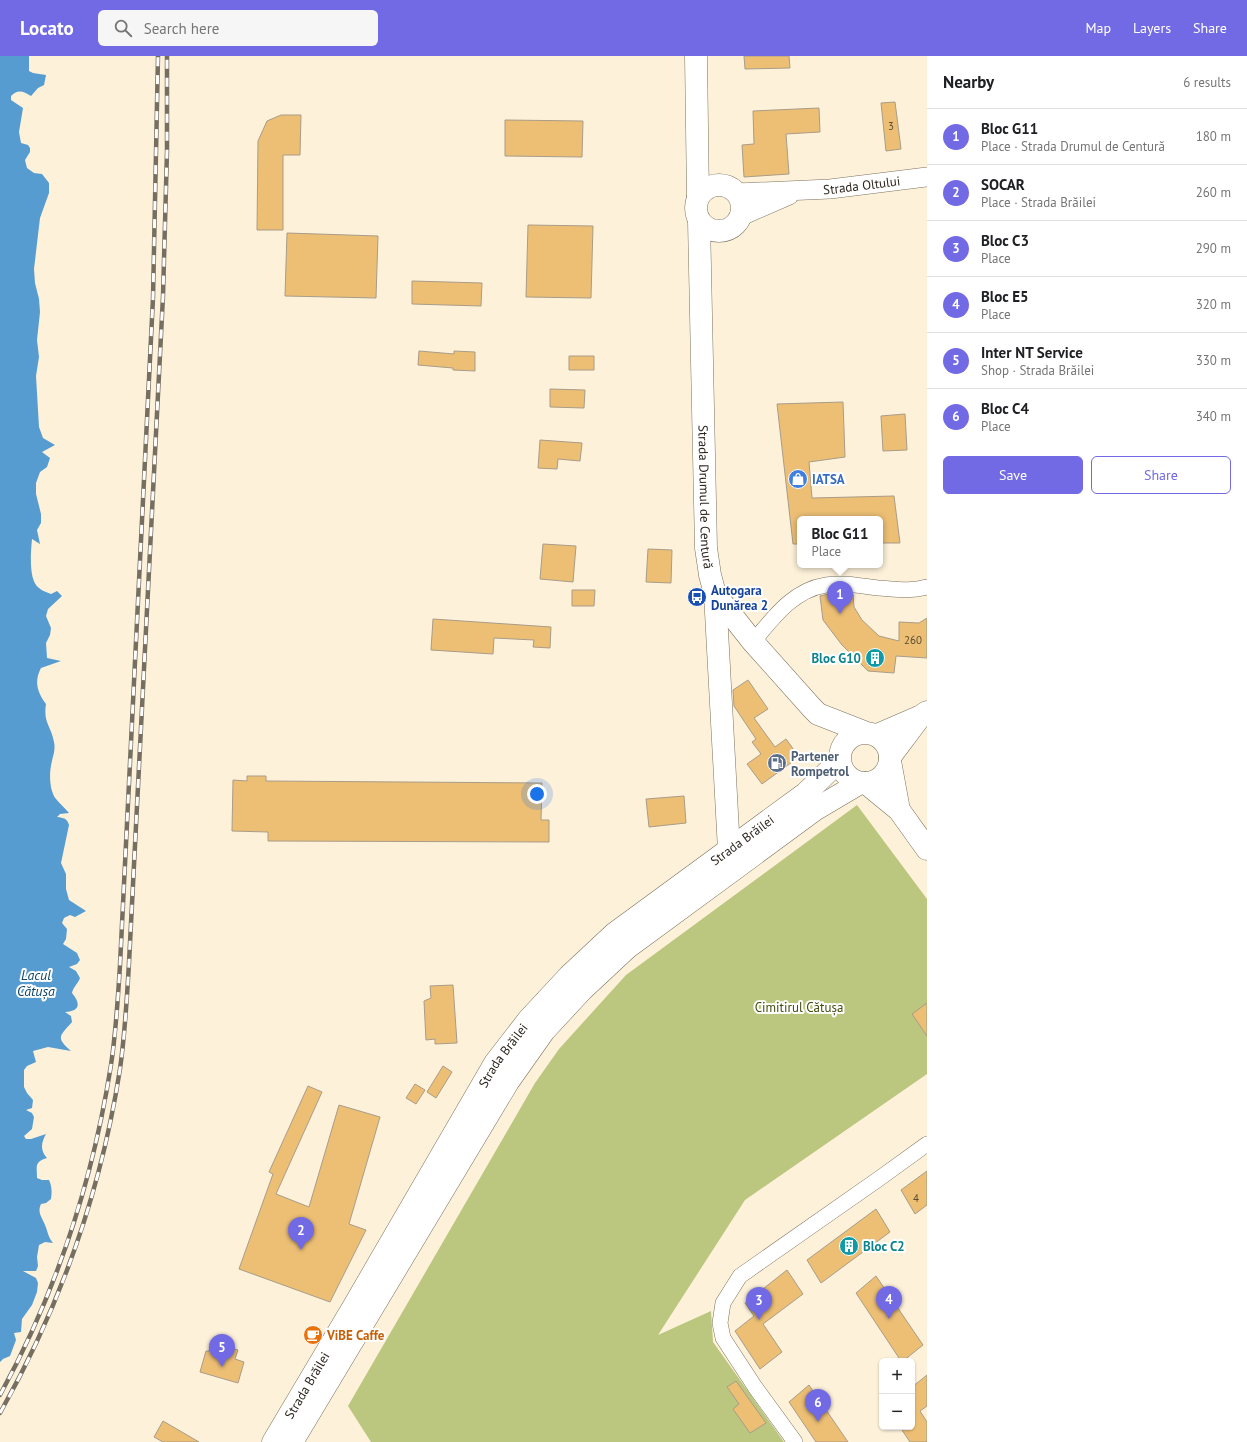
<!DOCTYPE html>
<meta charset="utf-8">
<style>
body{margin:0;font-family:"PT Sans",sans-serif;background:#f6f6f6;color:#202124}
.controls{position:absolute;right:12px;bottom:12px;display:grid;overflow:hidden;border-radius:6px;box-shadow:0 1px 3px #0004}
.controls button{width:36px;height:36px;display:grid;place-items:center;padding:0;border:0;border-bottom:1px solid #e0e0e0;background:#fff;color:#202124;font:20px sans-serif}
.you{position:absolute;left:537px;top:738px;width:14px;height:14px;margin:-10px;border:3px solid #fff;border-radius:50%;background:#1a73e8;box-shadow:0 0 0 6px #1a73e833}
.badge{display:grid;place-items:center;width:26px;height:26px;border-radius:50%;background:#726ae4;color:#fff;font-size:13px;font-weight:700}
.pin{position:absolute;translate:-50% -33px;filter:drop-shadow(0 1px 2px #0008)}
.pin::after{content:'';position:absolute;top:21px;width:14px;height:12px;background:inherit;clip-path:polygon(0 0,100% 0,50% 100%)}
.popup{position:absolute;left:797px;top:460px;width:86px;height:52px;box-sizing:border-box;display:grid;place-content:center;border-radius:6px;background:#fff;filter:drop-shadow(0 1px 3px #0005);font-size:13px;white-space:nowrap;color:#757577}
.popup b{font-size:15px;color:#202124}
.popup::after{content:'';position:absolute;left:50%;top:100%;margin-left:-8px;border:8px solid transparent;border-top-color:#fff}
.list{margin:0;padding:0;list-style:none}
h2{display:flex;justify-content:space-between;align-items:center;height:52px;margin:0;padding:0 16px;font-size:17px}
h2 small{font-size:13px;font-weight:400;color:#757577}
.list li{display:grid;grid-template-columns:26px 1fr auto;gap:12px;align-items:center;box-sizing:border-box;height:56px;padding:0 16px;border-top:1px solid #e0e0e0}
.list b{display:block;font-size:15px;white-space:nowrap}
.list p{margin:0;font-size:13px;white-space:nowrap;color:#757577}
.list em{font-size:13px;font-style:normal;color:#757577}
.actions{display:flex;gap:8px;padding:12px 16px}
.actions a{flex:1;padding:9px 0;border:1px solid #726ae4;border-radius:6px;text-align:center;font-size:14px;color:#726ae4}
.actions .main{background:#726ae4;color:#fff}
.icon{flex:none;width:22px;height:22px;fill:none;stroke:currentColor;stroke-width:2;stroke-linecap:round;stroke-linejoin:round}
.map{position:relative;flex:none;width:927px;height:1386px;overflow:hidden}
header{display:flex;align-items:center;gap:24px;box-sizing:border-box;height:56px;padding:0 20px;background:#726ae4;color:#fff}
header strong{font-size:19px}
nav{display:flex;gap:22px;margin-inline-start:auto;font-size:14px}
.search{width:280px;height:36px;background:#f6f6f6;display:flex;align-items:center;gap:10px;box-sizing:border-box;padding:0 14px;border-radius:6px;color:#757577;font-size:15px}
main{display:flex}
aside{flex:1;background:#fff}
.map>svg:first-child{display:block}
</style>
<header>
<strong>Locato</strong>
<div class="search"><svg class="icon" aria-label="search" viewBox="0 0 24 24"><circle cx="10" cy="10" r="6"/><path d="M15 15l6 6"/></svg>Search here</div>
<nav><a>Map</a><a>Layers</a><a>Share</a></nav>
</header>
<main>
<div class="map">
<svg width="927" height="1386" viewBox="0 0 927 1386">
<rect width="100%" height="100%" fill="#fdf1da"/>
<!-- green -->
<path fill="#bbc67e" d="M857,749L927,843V1018L745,1144L658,1279L711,1255L713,1286L784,1386H371L348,1350L535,1027L559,993L626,919Z"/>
<!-- water -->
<path fill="#579cd1" d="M0,0H29V15L33,17L46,19L44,29L38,32L31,40C23,35 18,33 11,40V44L23,52L19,76L21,87L28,89L30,92V96L25,104L27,112L34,117L42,118L49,127V137L40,162L34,213L35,227L39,243L40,256L37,284L39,301L36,320L39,371L43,382L55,389L42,396L50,402L47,411L40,416L36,427V438L41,458V467L37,474L40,488L32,483C31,495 28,524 39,532C42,535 47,536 51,538L57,535L62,540L48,553L46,560L51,572L50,579L46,587L47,602L61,605L41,612C34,625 37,636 46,648C43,667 51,669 54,686C56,695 52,702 51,710C49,720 50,736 56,743C60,748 65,752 69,757L60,758L57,761C64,762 67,762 69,769L61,807L66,818V833L69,844L86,855L75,861L70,859L64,862L62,867L67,873L66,883L63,888L77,897L80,904L77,908L69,911L76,915L80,922C78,928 73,931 72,937C81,948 80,955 65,956L71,960L72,966C60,980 55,981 71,995L48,991L33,995L36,1006L27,1010L24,1014V1031L27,1037L33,1044L32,1052L26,1054L32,1057L34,1061L32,1073L24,1080L26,1083H31L46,1078C41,1087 40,1094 47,1102C34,1106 37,1110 37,1122L42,1124H49C52,1130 52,1137 51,1143L46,1147L41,1148C37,1157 42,1161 45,1169C48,1176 48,1181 53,1187L45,1186L39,1189L37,1201L38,1210L36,1215H23L36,1222L38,1227L37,1236L32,1249L22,1263L21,1276L14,1277L16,1284L10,1300L3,1303L0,1306Z"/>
<!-- building -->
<path fill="#ecbf75" stroke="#a99c88" d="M744,0H789L790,12L745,13Z
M895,46L901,93L886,95L881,47Z
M819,52L820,76L786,78L789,118L744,121L742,89L754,88L753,55Z
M281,59H301L300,99H283V174H257L258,85L267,65Z
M505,64L583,65L582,101L505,100Z
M528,169L593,170L591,242L526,241Z
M287,177L378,180L376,242L285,240Z
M412,225L482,227L481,250L412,248Z
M419,295L454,298V295L475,296V315L453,314V312L418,309Z
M569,300H594V314H569Z
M550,333L585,334L584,352L550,351Z
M843,346L845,401L809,406L812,442L894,440L900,487H880V463H800V488H793L777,348Z
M905,358L907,394L883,395L881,360Z
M540,384L582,387L580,405L558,403L557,413L538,412Z
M543,488L576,490L573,526L540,523Z
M648,493L672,494L671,527L646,526Z
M572,534H595L594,550H572Z
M833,537L853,538L854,551L862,564L879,580L899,585V566L919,567L927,562V602L896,600L894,617L868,615L842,589L823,564L820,540Z
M433,563L551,571L550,592L533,591L534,584L494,582L493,598L431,594Z
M748,624L768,653L754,662L775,691L786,683L799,701L762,728L747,708L761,698L752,686L756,683L734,650L733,634Z
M247,720H266V725L542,727L541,764H549V786L268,785V776L232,775L233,724L247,725Z
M684,740L686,767L649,771L646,743Z
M453,929L457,987L435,988V983L426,984L424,945L431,942L430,930Z
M927,947V980L912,958Z
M443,1010L452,1016L436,1042L427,1036Z
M415,1028L425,1034L416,1048L406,1042Z
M308,1030L322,1036L276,1138L309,1151L339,1049L380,1061L349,1168L366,1174L330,1246L239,1213L273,1118L269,1116Z
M927,1115V1149L915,1158L901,1134Z
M876,1153L890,1176L821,1227L807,1204Z
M787,1214L803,1238L763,1268L782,1296L760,1313L735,1275L754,1260L745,1247Z
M876,1220L923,1289L903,1305H901L856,1237Z
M212,1286L238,1294L235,1303L244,1306L238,1327L200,1316L206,1295H209Z
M927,1319V1350L920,1355L927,1366V1386H910L900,1371H912V1331Z
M736,1325L766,1367L750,1377L733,1353L739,1348L727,1331Z
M809,1329L848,1386H816L789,1346Z
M163,1365L199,1386H163L154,1381Z"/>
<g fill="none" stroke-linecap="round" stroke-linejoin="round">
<!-- minor casing -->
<g stroke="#7c725d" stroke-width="16">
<path id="minor" d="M753,586C773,562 793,534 826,529C843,526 862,530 878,532C895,533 911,536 927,531
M795,1386L755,1331L723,1282L720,1267L723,1247L740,1220L880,1122L927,1088"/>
</g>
<!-- tertiary casing -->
<g stroke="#7c725d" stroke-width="20">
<g id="tertiary">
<path id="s1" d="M737,137L830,133L927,121"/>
<path d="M741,160L789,139"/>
</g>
</g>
<!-- primary casing -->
<g stroke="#7c725d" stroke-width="23">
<path id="primary" d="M877,679L921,660L927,656
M890,701L920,661
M890,705L899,754
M866,727L899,754L927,793"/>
</g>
<!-- trunk casing -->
<g stroke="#7c725d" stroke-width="23">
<g id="trunk">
<path d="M696,0L698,142"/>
<circle cx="719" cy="152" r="23"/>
<path id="s2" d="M699,165L706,492L710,519L715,538L753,586L812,652L818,658L864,676"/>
<path d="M715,538L729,794"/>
<circle cx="865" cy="702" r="25"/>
<path id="s3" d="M273,1386L355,1248L495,1007L529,963L569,920L615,877L806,737L839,705"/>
<path d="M292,1386L508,1026L544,975L582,934L627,892L816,753L860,727"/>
</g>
</g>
<!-- minor -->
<use href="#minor" stroke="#fff" stroke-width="15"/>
<!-- tertiary -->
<use href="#tertiary" stroke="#fff" stroke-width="19"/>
<!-- primary -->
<use href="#primary" stroke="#fff" stroke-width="22"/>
<!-- trunk -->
<use href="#trunk" stroke="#fff" stroke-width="22"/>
<!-- rail casing -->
<g stroke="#766e61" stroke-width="4.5">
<path id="rail" d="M0,1339C56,1237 93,1123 111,1009C116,976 118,942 120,909L153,242L158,0
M0,1357C61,1249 101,1135 120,1013C125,978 127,942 129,907L163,240L167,95V0"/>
</g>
<!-- rail -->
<use href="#rail" stroke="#fff" stroke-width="3" stroke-dasharray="9" stroke-linecap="butt"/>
</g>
<!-- icons -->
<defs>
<g id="shop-disc" transform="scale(1)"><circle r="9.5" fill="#3f7fe0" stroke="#fff"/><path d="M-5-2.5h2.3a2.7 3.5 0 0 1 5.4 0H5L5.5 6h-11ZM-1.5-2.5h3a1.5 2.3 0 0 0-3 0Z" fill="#fff"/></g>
<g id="bus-disc" transform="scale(1)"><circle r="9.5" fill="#1a4fb4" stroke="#fff"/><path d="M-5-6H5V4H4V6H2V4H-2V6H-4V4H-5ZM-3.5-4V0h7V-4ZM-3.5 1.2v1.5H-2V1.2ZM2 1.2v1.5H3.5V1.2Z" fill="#fff"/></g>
<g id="building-disc" transform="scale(1)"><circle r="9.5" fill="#0f9aa8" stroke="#fff"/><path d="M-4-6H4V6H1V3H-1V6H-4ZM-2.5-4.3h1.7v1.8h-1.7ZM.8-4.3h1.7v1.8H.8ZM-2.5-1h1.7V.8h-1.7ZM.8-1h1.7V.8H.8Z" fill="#fff"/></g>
<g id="fuel-disc" transform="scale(1)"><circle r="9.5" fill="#5c6f8a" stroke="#fff"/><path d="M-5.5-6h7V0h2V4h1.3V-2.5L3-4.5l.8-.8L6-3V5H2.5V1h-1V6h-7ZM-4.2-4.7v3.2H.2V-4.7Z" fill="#fff"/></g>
<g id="cafe-disc" transform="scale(1)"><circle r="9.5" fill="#e8710a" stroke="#fff"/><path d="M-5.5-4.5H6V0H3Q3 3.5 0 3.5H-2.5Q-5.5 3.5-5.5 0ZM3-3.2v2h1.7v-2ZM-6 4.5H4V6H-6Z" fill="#fff"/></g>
</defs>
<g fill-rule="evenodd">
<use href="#shop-disc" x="798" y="423"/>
<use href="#bus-disc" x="697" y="541"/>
<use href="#building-disc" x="875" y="602"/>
<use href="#fuel-disc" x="777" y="707"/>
<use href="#building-disc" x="849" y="1190"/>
<use href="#cafe-disc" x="313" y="1279"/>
</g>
<g text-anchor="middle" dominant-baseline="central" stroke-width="4" stroke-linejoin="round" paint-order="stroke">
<!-- number labels -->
<g font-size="11" fill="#5b4c34">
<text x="891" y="70">3</text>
<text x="913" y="584">260</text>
<text x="916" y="1142">4</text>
</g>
<!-- street labels -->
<g font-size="13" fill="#2b261e" stroke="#fff">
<text stroke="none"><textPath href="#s1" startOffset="125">Strada Oltului</textPath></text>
<text stroke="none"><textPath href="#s2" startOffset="276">Strada Drumul de Centură</textPath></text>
<text stroke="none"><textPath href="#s3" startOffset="774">Strada Brăilei</textPath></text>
<text stroke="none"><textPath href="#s3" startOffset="450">Strada Brăilei</textPath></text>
<text stroke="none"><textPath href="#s3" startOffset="66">Strada Brăilei</textPath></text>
</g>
<!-- shop labels -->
<g font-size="13" font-weight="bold" fill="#366cbe" stroke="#fff" text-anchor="start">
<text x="812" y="423">IATSA</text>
</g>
<!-- transit labels -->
<g font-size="13" font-weight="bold" fill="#164399" stroke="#fff" text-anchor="start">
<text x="711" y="534">Autogara<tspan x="711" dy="15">Dunărea 2</tspan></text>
</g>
<!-- culture labels -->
<g font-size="13" font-weight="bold" fill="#0d838f" stroke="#fff" text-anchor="end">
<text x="861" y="602">Bloc G10</text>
<text x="863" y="1190" text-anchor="start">Bloc C2</text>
</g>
<!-- service labels -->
<g font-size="13" font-weight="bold" fill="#4e5e75" stroke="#fff" text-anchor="start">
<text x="791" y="700">Partener<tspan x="791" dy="15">Rompetrol</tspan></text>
</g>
<!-- park labels -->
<g font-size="13" fill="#444b0d" stroke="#fff">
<text x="799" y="951">Cimitirul Cătușa</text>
</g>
<!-- food labels -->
<g font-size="13" font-weight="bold" fill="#c56008" stroke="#fff" text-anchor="start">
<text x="327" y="1279">ViBE Caffe</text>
</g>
<!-- water labels -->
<g font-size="14" font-style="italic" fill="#12466a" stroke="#fff">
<text x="36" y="919">Lacul<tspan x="36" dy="16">Cătușa</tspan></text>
</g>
</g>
</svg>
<div class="controls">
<button>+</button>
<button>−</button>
</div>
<div class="you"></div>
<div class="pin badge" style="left:840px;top:558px">1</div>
<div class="popup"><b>Bloc G11</b>Place</div>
<div class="pin badge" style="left:301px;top:1194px">2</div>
<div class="pin badge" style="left:759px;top:1264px">3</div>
<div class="pin badge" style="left:889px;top:1263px">4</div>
<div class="pin badge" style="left:222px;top:1311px">5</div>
<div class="pin badge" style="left:818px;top:1366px">6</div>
</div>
<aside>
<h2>Nearby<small>6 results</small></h2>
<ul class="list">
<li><span class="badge">1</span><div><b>Bloc G11</b><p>Place · Strada Drumul de Centură</p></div><em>180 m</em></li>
<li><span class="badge">2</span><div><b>SOCAR</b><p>Place · Strada Brăilei</p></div><em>260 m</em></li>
<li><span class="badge">3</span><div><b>Bloc C3</b><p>Place</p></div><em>290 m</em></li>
<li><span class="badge">4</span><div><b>Bloc E5</b><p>Place</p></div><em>320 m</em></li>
<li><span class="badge">5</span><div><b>Inter NT Service</b><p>Shop · Strada Brăilei</p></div><em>330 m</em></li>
<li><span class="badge">6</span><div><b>Bloc C4</b><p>Place</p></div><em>340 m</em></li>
</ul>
<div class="actions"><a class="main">Save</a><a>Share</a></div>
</aside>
</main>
